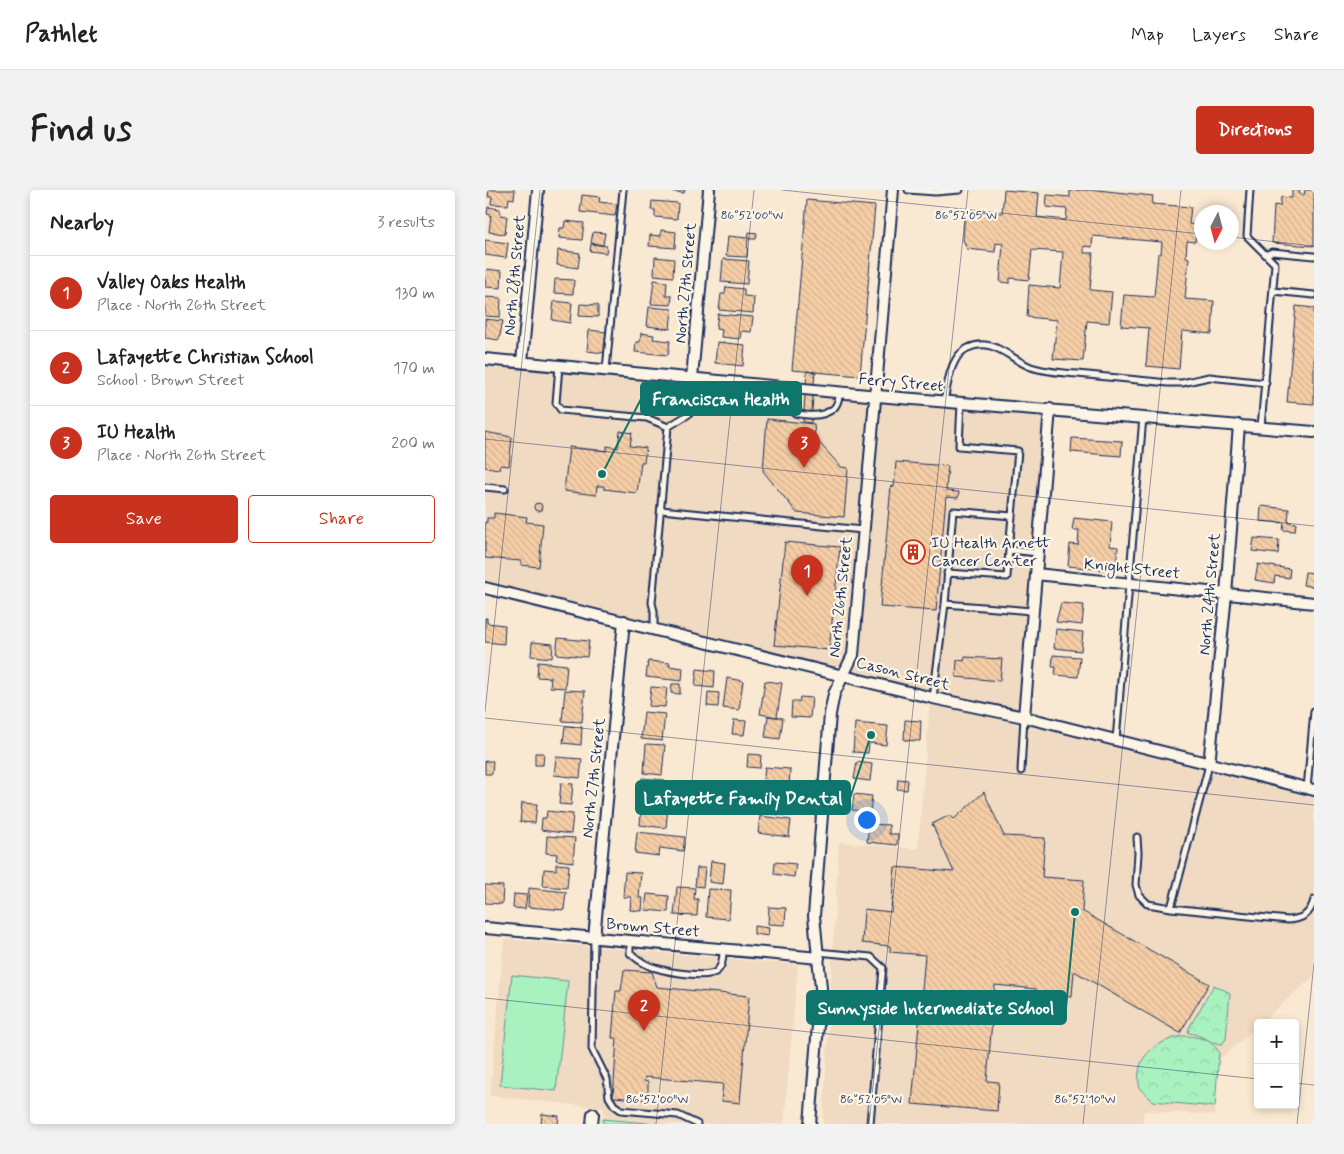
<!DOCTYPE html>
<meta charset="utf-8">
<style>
body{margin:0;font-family:Mynerve,sans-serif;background:#f2f2f2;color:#202124}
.controls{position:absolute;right:15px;bottom:15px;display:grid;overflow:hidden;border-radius:5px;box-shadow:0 2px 8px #0003}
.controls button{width:45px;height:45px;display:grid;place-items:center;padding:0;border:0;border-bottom:1px solid #e0e0e0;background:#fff;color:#202124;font:25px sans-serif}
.compass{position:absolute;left:709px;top:15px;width:45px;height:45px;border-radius:50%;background:#fff;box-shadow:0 2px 8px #0003;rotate:186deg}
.you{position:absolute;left:381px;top:629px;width:18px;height:18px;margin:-12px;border:4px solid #fff;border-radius:50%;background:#1a73e8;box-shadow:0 0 0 8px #1a73e833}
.badge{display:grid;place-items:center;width:32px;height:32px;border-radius:50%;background:#c8321e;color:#fff;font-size:16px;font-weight:700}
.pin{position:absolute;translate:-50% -41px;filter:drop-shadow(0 1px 2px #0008)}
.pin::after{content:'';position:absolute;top:26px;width:18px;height:15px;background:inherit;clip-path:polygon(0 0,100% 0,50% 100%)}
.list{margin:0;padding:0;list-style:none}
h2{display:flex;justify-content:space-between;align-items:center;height:65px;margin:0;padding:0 20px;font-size:21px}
h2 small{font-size:16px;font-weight:400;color:#757577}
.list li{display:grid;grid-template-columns:32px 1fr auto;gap:15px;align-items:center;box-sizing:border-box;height:75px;padding:0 20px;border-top:1px solid #e0e0e0}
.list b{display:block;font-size:19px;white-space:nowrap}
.list p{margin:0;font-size:16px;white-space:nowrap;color:#757577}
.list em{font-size:16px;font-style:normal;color:#757577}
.actions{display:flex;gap:10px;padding:15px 20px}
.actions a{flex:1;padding:11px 0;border:1px solid #c8321e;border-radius:5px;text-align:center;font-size:18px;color:#c8321e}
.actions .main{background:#c8321e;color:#fff}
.map{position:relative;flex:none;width:829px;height:934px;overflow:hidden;border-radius:5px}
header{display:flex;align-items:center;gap:30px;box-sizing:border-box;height:70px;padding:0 25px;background:#fff;border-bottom:1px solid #e0e0e0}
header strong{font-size:24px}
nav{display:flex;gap:28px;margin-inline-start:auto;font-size:18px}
.intro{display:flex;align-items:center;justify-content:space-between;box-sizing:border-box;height:120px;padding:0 30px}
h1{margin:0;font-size:35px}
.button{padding:12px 22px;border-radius:5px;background:#c8321e;color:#fff;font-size:18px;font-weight:700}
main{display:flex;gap:30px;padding:0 30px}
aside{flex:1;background:#fff;border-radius:5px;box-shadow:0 2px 8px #0003}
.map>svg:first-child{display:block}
</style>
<header>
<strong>Pathlet</strong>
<nav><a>Map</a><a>Layers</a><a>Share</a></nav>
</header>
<div class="intro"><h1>Find us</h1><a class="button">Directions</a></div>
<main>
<aside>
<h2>Nearby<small>3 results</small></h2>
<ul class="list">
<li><span class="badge">1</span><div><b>Valley Oaks Health</b><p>Place · North 26th Street</p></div><em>130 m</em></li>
<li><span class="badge">2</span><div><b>Lafayette Christian School</b><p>School · Brown Street</p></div><em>170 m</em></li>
<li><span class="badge">3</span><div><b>IU Health</b><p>Place · North 26th Street</p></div><em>200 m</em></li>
</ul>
<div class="actions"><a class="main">Save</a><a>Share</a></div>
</aside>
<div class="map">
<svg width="829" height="934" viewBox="0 0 829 934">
<defs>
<pattern id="park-crowns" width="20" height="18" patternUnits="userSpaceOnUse" patternTransform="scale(1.25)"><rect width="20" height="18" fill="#a9f2c0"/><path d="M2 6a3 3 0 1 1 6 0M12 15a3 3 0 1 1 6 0" fill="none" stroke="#91d0a7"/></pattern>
<pattern id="building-back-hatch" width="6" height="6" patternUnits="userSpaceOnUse" patternTransform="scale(1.25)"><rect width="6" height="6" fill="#f6cea6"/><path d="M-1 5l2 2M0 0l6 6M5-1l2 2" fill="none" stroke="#d2b191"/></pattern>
</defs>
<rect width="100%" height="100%" fill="#fae9d2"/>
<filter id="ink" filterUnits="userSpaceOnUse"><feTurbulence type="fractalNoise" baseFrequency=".02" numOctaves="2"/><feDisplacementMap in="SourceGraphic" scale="10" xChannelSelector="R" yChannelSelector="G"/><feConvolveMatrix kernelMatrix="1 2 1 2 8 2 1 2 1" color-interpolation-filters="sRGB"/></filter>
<g filter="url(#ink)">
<!-- built -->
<path fill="#f0dac1" d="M0,169L565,219L539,527L0,398Z
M445,511L829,608V786L776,833H773V836L733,871L730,925L659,921L657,934H338L354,652L433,659Z
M19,749L313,775L299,934H118L119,918L5,906Z"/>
<!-- green -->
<path fill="#a9f2c0" stroke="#62908f" d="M27,785L83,791L71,901L15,895Z"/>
<!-- park -->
<path fill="url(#park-crowns)" stroke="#62908f" d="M729,795L745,803L741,849L737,854C726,854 716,844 703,843L704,838Z
M696,846C711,846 726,848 734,862L730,917L668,911L655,899C648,868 668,853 696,846Z
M118,929L172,934H118Z"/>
<!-- building -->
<path fill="url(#building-back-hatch)" stroke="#1b2f5e" d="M4,0H30L29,9L24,8L23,15L6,14L7,7H3Z
M176,0H200L199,3Z
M519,0L554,3L552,27L581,30L582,19L561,17L562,5L585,7V0H613L668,6L667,14L706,17L704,34L712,35L710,52L702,51L701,67L704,68L700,109L729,111L727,144L697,141L694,179L661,176L664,138L636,136L639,105L669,107L673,64H676L677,52L608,46L607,57L599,56V63H608L605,100L627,102L624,133L602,131L598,171L568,169L572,130L542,127L544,95L575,98L578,62L547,60L544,90L525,88V93L515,92L518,54L511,53L510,62L482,59L478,50L480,20L517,23Z
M807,0H815L814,4L819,5L820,0H829V56L787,53L789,15L795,16L796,7L807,8Z
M97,5L115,7L114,12L132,14L130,26L95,22Z
M322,10L390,16L375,186L307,180Z
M167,11L193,13L192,29L170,27V20H166Z
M3,17L15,19V25L22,26L20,44L4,42L6,25L2,24Z
M80,31L99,33L97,50L74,48L75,38H79Z
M176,40L191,42L190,58L164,56L165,45L176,46Z
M108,42L120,43L118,55L106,53Z
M264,42L272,43L271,49H263L262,67L241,66L243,46L263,48Z
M0,50L23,53L21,68L0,65Z
M106,54L122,56L121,63L105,61Z
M73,60L95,63L93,78L72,75Z
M170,67L189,69L188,87L169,85Z
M238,69L264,71L262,94L236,92Z
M2,79L17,81L16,98L0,97Z
M70,89L89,90L88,104L69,103Z
M169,90L182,92L181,106H187L186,115L166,114Z
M241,97L259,99V106L269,107L268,123L234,120L236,104H240Z
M0,107L16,108L15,127L0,126Z
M69,111L87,113L85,133L67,130Z
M95,114L113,115V127L94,126Z
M811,116L829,118V214L802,212Z
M164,117L187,119L185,139L162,136Z
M233,124L268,127L266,142L256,141L255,149L236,147L237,140L231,139Z
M0,129L18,131L14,150L0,148Z
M104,140L121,142L119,163L102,161Z
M156,143L169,145L168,149L185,151L183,165L150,162L151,152H155Z
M232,152L260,155L258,176L230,173Z
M322,181L330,182L326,233L318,232Z
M282,229L329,234L330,248L356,277L363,278L359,327L312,323L278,281Z
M135,241L147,243L145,256L161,258L159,272H156L152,303L119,299V296H112L111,305L79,301L84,257L122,261V256L133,258Z
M0,242L27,247L24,276L15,275L14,279L0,277Z
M587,248L637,251L636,266L586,262Z
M411,272L463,276L461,301L474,302L473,308L461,307L451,421L395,417L406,296L409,297Z
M49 317a4 4 0 1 1 8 0a4 4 0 1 1-8 0Z
M776,316L804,319L803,332L811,333L810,341L798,340L799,333L775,331Z
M9,323L42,327L41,332L58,334L54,377L36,375V371L0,368V332H2V328H9Z
M589,328L627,332L625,356L633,357L631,381L583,376L585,354L593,355L594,340H587Z
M769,348L794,350L793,364L767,361Z
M300,352L355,357L344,460L289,455Z
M773,374L805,379L804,388L790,386L789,393L770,390Z
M820,382L829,383V397L818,395Z
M576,413L599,415L597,435L571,432Z
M0,428H2V433L20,435L19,454L0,452Z
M571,439L598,442L596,461L569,458Z
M73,448L104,451L102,467L71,464Z
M47,452L68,454L67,468L46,466Z
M568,465L595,467L593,487L570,485L571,477H567Z
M480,467L517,469L515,491L471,487L472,470L479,471Z
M163,471L185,473L184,476L198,478L197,491L161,487Z
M53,472L82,475L80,498L65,497L66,488L52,487Z
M212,479L230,481L229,498L210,496Z
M242,488L258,491L254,520L238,518Z
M280,491L297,493L292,527L275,524Z
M187,494H195V504L186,503Z
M166,497L182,498L180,517L164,516Z
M80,500L100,501L97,532L77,531Z
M223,502L234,503L233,517L222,516Z
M315,507L327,508L325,528L306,527L307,511L314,512Z
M159,522L180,524L177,551L156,549Z
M283,526L298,528L295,549L280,547Z
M249,530L261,531L259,545L247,544Z
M420,530L436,531L435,551L419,550Z
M370,533L403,536L401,555L384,553L383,563L368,562Z
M80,536L97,537L96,555L78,553Z
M161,554L180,555L177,585L159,583Z
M50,563H59L58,575H50Z
M263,564L276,565L275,578L262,577Z
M71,567L97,569L95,588L69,585Z
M0,571H8L7,584H0Z
M372,572L387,574L385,591L369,589Z
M280,577L305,579L304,598L278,596Z
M157,588L180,590L178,612L161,610V603H155Z
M413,589L423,590L422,600L412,599Z
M76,593L88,594L86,615L74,614Z
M279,602L305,604L304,611L307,612L306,626L277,623Z
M499,602L519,646L560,648L557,687L599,690L597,721L724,794L695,843L589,781L587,806L551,803V799L510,795L502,891L514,892L512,921L427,914L440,765L405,762V756L377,753L379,719L406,722L410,677L469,682L447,634L465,625L469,629Z
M369,604L387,606L385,622L367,620Z
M37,613L52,614L50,633L35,632Z
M161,614L183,616L181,638L155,635L156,621H160Z
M62,621L88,624L86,644L56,640L57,628H61Z
M275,626L306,630L304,647L273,643Z
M384,634L404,635V644H413L412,655L382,652Z
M152,642L200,647L198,661L175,658L174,666L150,663Z
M62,646L90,648L88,672L71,670L72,664L61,663Z
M226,671L240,673L238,694L224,692Z
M290,672L311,674L309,687L289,684Z
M71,674L84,675L82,698L58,696L59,679L71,680Z
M212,678H220L218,697L210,696Z
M140,682L156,683L154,708H158L157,721L145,720L146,707H138Z
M0,695L18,696L17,714L0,713Z
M192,697L210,698L209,709H213L212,726L189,725Z
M44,698L81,702L79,720L43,717Z
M223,699L246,700L244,729L221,727Z
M29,704L42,705L40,719L28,718Z
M162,704L184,706L183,722L160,720Z
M284,717L301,718L300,735L283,734Z
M269,736L284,738L283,746L269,744Z
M139,780L167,782L172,797L264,806L255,913L236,911L238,894L160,887L159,891L163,892V910L128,907L132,848H127L131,801H136Z
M57,924L74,926L73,934H56Z"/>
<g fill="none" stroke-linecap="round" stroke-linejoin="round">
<!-- lane casing -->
<g stroke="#1b2f5e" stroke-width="9">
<path id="lane" d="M423,0L450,2L475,0
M765,0L762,46L790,74L776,237
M782,64L787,62L829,66
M788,101L829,105
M74,176L71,213L76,220L162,228L183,237
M121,180L138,0
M291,196L293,213C304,226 336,230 349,218C353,214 354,208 355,203
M459,211C463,194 465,166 483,158C508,146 526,170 546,177C564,183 584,183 603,185C630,188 656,190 683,193H697L724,187L781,193
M476,213L474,256L533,261L527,326
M0,297L20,299
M176,320L378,340
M462,383L522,387L524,360
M547,421L460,414L468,321L527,326L524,360L553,363
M169,439V421L167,413L183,237L204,224L207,188
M448,508L460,414
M631,550L658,227
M536,581L539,527
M822,599L829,521
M652,647L653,663L651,695L654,705L663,714L686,718L803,730C817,729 825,725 829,710
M686,718L724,575
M109,748L107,859L122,889L124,907L129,915L136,920L193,925L212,934
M145,751V763C153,770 161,776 171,778C183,782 224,789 232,781C238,776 238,766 238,759
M332,762L386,767L398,778L385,934"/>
</g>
<!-- street casing -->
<g stroke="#1b2f5e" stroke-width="14">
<path id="street" d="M0,169L404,207L829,242
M37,172L53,0
M207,188L224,0
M551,384L829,413
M0,398L448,508L539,527L829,600
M539,527L565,219
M724,575L741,404L754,235
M0,738L334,768
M109,748L139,431
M107,934L108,924
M325,934L336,798L329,726L345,524L349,504L368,465L408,0"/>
</g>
<!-- lane -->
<use href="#lane" stroke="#fcf5e5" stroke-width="5"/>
<!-- street -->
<use href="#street" stroke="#fcf5e5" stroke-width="10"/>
</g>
</g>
<!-- ticks -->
<path fill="none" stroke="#1b2f5e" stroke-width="1" stroke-opacity="0.45" d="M297,0L716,44M746,47L829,56M0,249L829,336M0,522L55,0M0,528L829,615M0,808L773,889M810,893L829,895M171,934L269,0M384,934L483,0M598,934L696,0M812,934L829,773"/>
<!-- icons -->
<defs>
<g id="building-ring" transform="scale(1.25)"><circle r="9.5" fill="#fcf5e5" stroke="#c8321e" stroke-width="1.5"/><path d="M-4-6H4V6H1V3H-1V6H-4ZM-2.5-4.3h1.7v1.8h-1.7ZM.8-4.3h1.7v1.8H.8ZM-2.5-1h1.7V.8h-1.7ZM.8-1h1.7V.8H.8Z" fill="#c8321e"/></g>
</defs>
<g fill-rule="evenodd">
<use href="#building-ring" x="428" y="362"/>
</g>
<g text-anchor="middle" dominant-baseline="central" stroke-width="4.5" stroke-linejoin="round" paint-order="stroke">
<!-- street labels -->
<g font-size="16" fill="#1b2f5e" stroke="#fcf5e5">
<text transform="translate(30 85) rotate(-85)">North 28th Street</text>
<text transform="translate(201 93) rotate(-85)">North 27th Street</text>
<text transform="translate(416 193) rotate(5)">Ferry Street</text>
<text transform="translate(647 379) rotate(6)">Knight Street</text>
<text transform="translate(725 404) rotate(-85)">North 24th Street</text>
<text transform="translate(356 407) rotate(-84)">North 26th Street</text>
<text transform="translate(418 484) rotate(14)">Cason Street</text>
<text transform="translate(109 588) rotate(-84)">North 27th Street</text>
<text transform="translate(168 738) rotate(5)">Brown Street</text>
</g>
<!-- poi labels -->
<g font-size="16" fill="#1b2f5e" stroke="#fcf5e5" text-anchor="start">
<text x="446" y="353">IU Health Arnett<tspan x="446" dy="18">Cancer Center</tspan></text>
</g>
</g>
<g font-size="12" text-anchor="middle" fill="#1b2f5e" stroke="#fcf5e5" stroke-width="4.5" stroke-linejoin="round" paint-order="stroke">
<text x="267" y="29">86°52'00"W</text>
<text x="481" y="29">86°52'05"W</text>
<text x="172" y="913">86°52'00"W</text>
<text x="386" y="913">86°52'05"W</text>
<text x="600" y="913">86°52'10"W</text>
</g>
<!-- callouts -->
<path fill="none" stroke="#0f766e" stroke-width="2" d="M117 284L156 209M386 545L365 608M590 722L581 818"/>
<g fill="#0f766e" stroke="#fcf5e5" stroke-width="2">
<circle cx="117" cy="284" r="5"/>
<circle cx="386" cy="545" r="5"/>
<circle cx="590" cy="722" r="5"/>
</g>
<g fill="#0f766e" stroke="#0f766e" stroke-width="2">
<rect x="156" y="192" width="160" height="33" rx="5"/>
<rect x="151" y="591" width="214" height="33" rx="5"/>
<rect x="322" y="801" width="259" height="33" rx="5"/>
</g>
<g font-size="18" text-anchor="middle" font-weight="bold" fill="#fff">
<text x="236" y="215">Franciscan Health</text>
<text x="258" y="614">Lafayette Family Dental</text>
<text x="451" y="824">Sunnyside Intermediate School</text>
</g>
</svg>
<div class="controls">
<button>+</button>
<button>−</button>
</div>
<svg class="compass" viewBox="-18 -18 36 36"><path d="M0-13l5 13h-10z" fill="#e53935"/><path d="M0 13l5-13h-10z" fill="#757577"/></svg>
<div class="you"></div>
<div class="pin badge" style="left:322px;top:406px">1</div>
<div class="pin badge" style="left:159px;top:841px">2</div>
<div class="pin badge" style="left:319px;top:278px">3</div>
</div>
</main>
